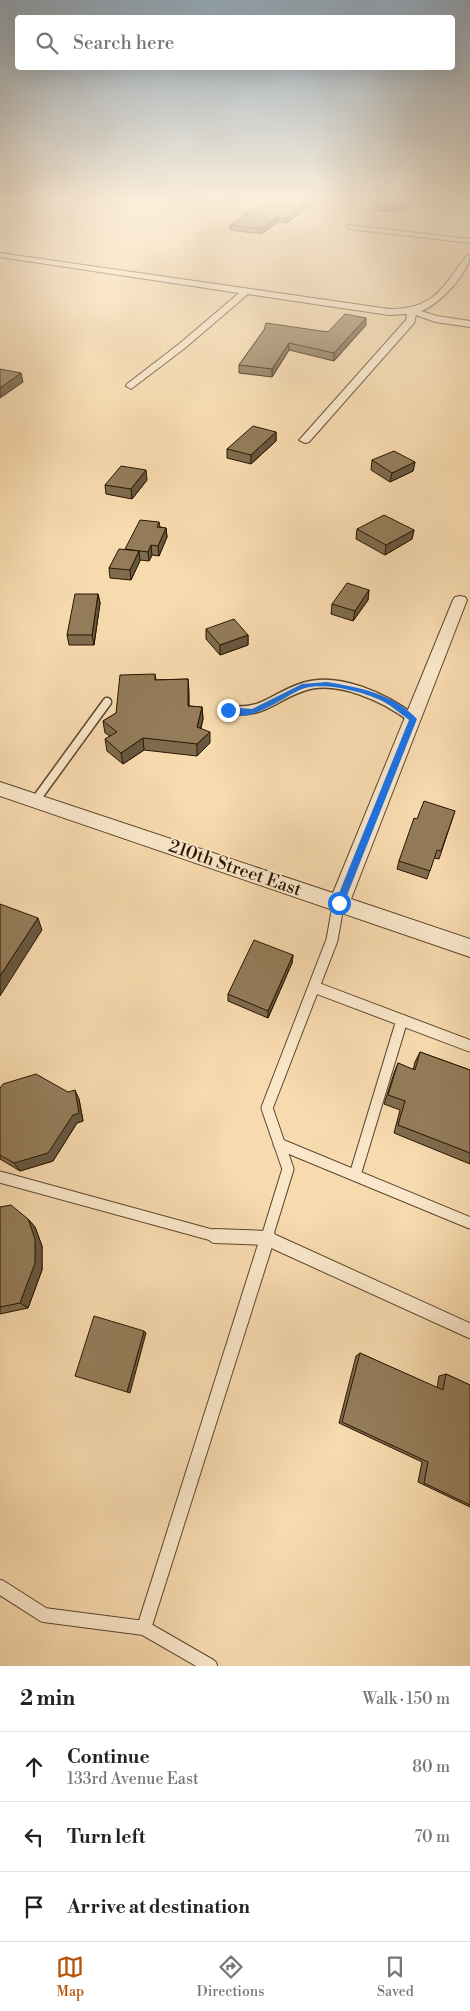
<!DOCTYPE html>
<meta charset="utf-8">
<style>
body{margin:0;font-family:"Libre Bodoni",serif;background:#f6f6f6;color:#222}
.stop{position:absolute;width:15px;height:15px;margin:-11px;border:4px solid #1a73e8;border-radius:50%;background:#fff}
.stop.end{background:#1a73e8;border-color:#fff;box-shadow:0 1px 5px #0008}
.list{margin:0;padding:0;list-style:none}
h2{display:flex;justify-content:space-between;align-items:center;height:65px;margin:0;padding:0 20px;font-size:21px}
h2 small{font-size:16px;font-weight:400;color:#767676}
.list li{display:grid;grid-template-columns:32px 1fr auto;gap:15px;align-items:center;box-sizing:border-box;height:70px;padding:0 20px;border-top:1px solid #e0e0e0}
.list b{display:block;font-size:19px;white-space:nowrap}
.list p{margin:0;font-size:16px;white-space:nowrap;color:#767676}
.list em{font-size:16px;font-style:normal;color:#767676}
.icon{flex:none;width:28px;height:28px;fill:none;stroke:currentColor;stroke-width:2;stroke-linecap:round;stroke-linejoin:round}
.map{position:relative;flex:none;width:470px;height:1666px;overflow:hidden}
.search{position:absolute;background:#fff;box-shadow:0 5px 20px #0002;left:15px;right:15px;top:15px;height:55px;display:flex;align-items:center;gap:12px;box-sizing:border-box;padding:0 18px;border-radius:5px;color:#767676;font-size:19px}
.sheet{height:275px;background:#fff}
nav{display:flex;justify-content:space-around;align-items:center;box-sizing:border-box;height:70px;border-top:1px solid #e0e0e0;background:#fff;font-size:14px;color:#767676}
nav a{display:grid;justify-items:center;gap:2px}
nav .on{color:#b45309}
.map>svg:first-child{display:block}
</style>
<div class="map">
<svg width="470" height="1666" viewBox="0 0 470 1666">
<rect width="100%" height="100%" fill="#f7daae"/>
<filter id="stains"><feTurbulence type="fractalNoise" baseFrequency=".004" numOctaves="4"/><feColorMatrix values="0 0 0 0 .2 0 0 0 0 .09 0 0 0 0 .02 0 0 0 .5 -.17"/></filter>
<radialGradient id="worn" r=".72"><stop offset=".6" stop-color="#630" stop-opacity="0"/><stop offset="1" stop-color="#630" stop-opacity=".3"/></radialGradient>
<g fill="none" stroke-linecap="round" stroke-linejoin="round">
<!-- lane-far2 casing -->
<g stroke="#5c472c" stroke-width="11">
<path id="lane-far2" d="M228,710C265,714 272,697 303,687C337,675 386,698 413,719
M35,801L107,702
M338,908L339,903"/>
</g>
<!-- lane-far1 casing -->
<g stroke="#5c472c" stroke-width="13">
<path id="lane-far1" d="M314,987L470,1046
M279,1144L470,1223
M355,1175L402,1020
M0,1177L219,1237
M267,1237L288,1169L267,1108L332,940L338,906"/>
</g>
<!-- lane casing -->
<g stroke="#5c472c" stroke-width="16">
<path id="lane" d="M215,1236L266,1238L470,1331
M0,1587L44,1615L144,1628L210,1666
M144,1628L268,1236"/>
</g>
<!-- street casing -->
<g stroke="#5c472c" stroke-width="2">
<path id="street" d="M347,225L470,239V243L350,229L346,227Z
M0,253L389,309C435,309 442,288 467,255H470C470,272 438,306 421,311L437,316L470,321V327L435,322L416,315L414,323L309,442L305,443L299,440L301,438L406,320L407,314L389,315L248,294L185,348L131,389L126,386L127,384L179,344L239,293L0,257Z
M460,596L465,597L467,600L351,899L470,939V957L0,796V782L333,893L453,600L455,597Z"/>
</g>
<!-- lane-far2 -->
<use href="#lane-far2" stroke="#fae7ca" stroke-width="8"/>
<!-- lane-far1 -->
<use href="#lane-far1" stroke="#fae7ca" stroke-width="11"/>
<!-- lane -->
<use href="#lane" stroke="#fae7ca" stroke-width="14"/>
<!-- street -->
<use href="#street" fill="#fae7ca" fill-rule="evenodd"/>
</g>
<!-- wall -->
<path fill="#7f6b4d" stroke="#291600" d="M276,200H313L311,201L309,209H304L287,223L278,222L261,234L230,230V225Z
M369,200H413L402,212L374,211V206L378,203L369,201Z
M366,325L334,361L289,350L272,377L239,373V365L264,330L328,332Z
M276,432V441L251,464L227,458V449Z
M372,460L415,462L413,471L390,482L371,470Z
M147,480L132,499L106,494L105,485Z
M159,522L160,527L166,528L167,537L159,556L152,555L149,561L140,560L131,580L110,578L109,568L125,550Z
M357,529L414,530L412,539L385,555L356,539Z
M369,590L368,600L353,621L331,614L332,604Z
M98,594L100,603L94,645H69L67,635Z
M206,629L248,635V645L220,655L206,639Z
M155,674L156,680L188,679L189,706L202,707L203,719L201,728L210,743L197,756L144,750L123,764L107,751L105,739L110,736L105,733L103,721L116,713Z
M455,811L439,859L434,858L427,879L397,869L399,861L417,819Z
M293,955L292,963L268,1018L228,1001V994Z
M420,1052L470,1070V1164L394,1133L400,1110L384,1104L394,1073L398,1063L413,1070L415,1062Z
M0,1088L79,1099L83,1121L77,1123L53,1161L20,1171L0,1159Z
M0,1207L28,1219L35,1227L42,1246V1270L28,1308L0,1314Z
M360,1353L437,1388L439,1376L446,1374L470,1385V1507L418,1482L422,1462L339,1423L356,1356Z"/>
<!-- shaded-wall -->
<path fill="#68573f" stroke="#291600" d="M409,200H413L402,212L403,207Z
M304,204V209L287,223V218Z
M278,217V222L261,234V229Z
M366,318V325L334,361V353Z
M289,343V350L272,377V369Z
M21,373L23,382L0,398V388Z
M276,432V441L251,464V455Z
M415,462L413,471L390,482L392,473Z
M146,470L147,480L132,499L131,489Z
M166,528L167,537L159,556L158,546Z
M414,530L412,539L385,555L386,545Z
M151,545L152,555L149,561L148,552Z
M139,551L140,561L131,580L130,570Z
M369,590L368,600L353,621L355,611Z
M98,594L100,603L94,645L92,635Z
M248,635V645L220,655V645Z
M188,679L189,691V718L188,706Z
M202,707L203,719L198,738L197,727Z
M210,732V743L197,756V744Z
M143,738L144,750L123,764L121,753Z
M38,918L42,930L0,996V976Z
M293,955L292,963L268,1018V1011Z
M75,1090L79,1099L83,1121L77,1123L53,1161L20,1171L14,1163Z
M28,1219L35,1227L42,1246V1270L28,1308L20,1303Z
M144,1331L146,1333L130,1393L127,1392Z"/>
<!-- building -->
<path fill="#947c5a" stroke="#291600" d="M276,200H310L309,204H304L287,218L278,217L261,229L230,225L253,208L273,202Z
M380,200H409L403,207L374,206Z
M345,314L366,318L334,353L289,343L272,369L239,365L264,330L266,323L328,332Z
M0,369L21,373L0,388Z
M253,426L276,432L251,455L227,449Z
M394,451L415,462L392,473L372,460Z
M121,466L146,470L131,489L105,485Z
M384,515L414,530L386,545L357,529Z
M140,520L159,522L157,527L166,528L158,546L151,545L148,552L125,549Z
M119,549L139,551L130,570L109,568Z
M347,583L369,590L355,611L332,604Z
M75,594H98L92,635H67Z
M234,619L248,635L220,645L206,629Z
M155,674V680L188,679V706L202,707L197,727L210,732L197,744L143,738L121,753L105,739L117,732L103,721L116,713L120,675Z
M424,801L455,811L441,851L437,850L430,871L399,861L414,818L417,819Z
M0,904L38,918L0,976Z
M254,940L293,955L268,1011L228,994Z
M420,1052L470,1070V1153L398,1125L405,1101L388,1095L398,1063L415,1070Z
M36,1074L68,1092L75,1090L79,1113L73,1115L48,1153L14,1163L0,1155V1088L3,1084Z
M11,1205L28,1219L35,1239V1263L20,1303L0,1307V1207Z
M94,1316L144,1331L127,1392L75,1376Z
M360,1353L443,1390L446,1374L470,1385V1505L424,1483L428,1462L342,1422Z"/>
<!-- sky -->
<linearGradient id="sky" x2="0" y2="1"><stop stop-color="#92a8b9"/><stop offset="0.46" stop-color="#fbeedb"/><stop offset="1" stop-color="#fbeedb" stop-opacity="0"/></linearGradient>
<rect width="470" height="433" fill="url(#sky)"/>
<!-- route -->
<path fill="#1a73e8" d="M327,682C358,687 394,694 417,719L344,903L339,907L335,903L409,720C401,714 393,707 384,702C366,692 325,682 305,688C283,695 248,729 224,710L228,707L252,709L302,684Z"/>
<g text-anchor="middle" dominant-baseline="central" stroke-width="4" stroke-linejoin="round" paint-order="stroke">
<!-- street labels -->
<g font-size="18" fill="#291600" stroke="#fae7ca">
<text transform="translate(235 868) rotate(19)">210th Street East</text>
</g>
</g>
<rect width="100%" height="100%" filter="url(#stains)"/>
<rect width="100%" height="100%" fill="url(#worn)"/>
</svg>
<div class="stop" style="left:339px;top:903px"></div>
<div class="stop end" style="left:228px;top:710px"></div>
<div class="search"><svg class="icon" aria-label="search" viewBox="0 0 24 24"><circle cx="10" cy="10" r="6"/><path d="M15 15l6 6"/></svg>Search here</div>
</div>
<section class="sheet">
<h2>2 min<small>Walk · 150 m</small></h2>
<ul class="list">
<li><svg class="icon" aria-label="ahead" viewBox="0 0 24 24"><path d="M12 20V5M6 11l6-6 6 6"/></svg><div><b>Continue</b><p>133rd Avenue East</p></div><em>80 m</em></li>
<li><svg class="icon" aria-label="left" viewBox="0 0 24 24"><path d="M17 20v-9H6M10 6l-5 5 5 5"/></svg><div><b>Turn left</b></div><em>70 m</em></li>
<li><svg class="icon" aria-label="arrive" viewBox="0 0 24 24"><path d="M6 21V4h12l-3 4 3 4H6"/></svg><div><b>Arrive at destination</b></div></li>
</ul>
</section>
<nav>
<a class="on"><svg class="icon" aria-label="map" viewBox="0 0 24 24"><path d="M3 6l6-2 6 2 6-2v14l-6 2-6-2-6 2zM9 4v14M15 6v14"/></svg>Map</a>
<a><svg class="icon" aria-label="directions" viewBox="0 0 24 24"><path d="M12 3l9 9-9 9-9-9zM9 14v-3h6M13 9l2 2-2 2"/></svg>Directions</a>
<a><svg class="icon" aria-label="saved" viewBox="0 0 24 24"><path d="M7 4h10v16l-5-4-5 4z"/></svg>Saved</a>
</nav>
